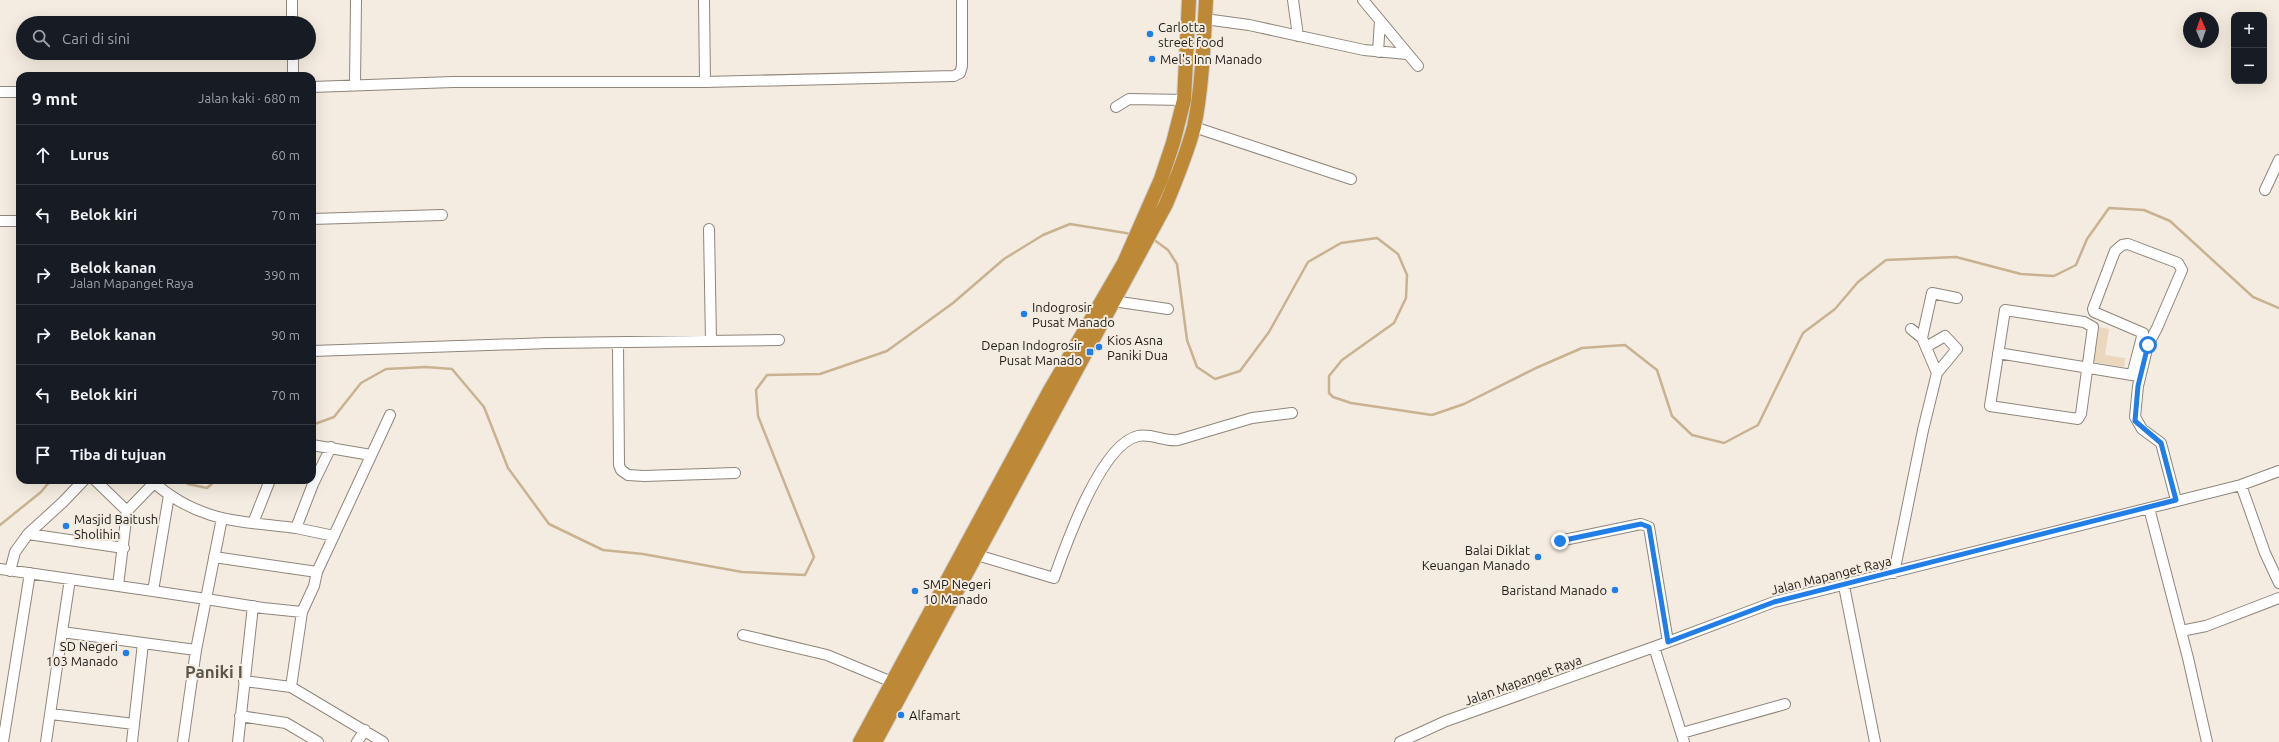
<!DOCTYPE html>
<html lang="id">
<meta charset="utf-8">
<style>
body{margin:0;font-family:Ubuntu,sans-serif;background:#20242c;color:#f1f3f6}
.controls{position:absolute;right:12px;top:12px;display:grid;overflow:hidden;border-radius:8px;box-shadow:0 4px 16px #0002}
.controls button{width:36px;height:36px;display:grid;place-items:center;padding:0;border:0;border-bottom:1px solid #363941;background:#171b24;color:#f1f3f6;font:20px sans-serif}
.compass{position:absolute;left:2183px;top:12px;width:36px;height:36px;border-radius:50%;background:#171b24;box-shadow:0 4px 16px #0002;rotate:358deg}
.stop{position:absolute;width:12px;height:12px;margin:-9px;border:3px solid #227ee7;border-radius:50%;background:#fff}
.stop.end{background:#227ee7;border-color:#fff;box-shadow:0 1px 4px #0008}
.list{margin:0;padding:0;list-style:none}
h2{display:flex;justify-content:space-between;align-items:center;height:52px;margin:0;padding:0 16px;font-size:17px}
h2 small{font-size:13px;font-weight:400;color:#9ea1a6}
.list li{display:grid;grid-template-columns:26px 1fr auto;gap:12px;align-items:center;box-sizing:border-box;height:60px;padding:0 16px;border-top:1px solid #363941}
.list b{display:block;font-size:15px;white-space:nowrap}
.list p{margin:0;font-size:13px;white-space:nowrap;color:#9ea1a6}
.list em{font-size:13px;font-style:normal;color:#9ea1a6}
.icon{flex:none;width:22px;height:22px;fill:none;stroke:currentColor;stroke-width:2;stroke-linecap:round;stroke-linejoin:round}
.map{position:relative;flex:none;width:2279px;height:742px;overflow:hidden}
.search{position:absolute;background:#171b24;box-shadow:0 4px 16px #0002;left:16px;top:16px;width:300px;height:44px;display:flex;align-items:center;gap:10px;box-sizing:border-box;padding:0 14px;border-radius:22px;color:#9ea1a6;font-size:15px}
.panel{position:absolute;background:#171b24;box-shadow:0 4px 16px #0002;left:16px;top:72px;width:300px;height:412px;border-radius:12px}
.map>svg:first-child{display:block}
</style>
<div class="map">
<svg width="2279" height="742" viewBox="0 0 2279 742">
<rect width="100%" height="100%" fill="#f4ece0"/>
<!-- green -->
<path fill="#ead7be" d="M2099,327L2109,329L2105,355L2125,358L2124,367L2093,362Z"/>
<g fill="none" stroke-linecap="round" stroke-linejoin="round">
<!-- stream -->
<path stroke="#c9b292" stroke-width="2.5" d="M1153,239L1168,250L1177,264L1187,340L1197,367L1215,379L1240,371L1269,332L1308,262L1341,243L1377,238L1398,254L1407,275L1406,298L1394,323L1342,360L1329,376V393L1333,397L1351,403L1432,415L1464,404L1536,368L1582,348L1625,345L1657,370L1672,416L1692,435L1724,443L1758,425L1803,333L1835,309L1858,282L1886,260L1956,257L2021,274L2054,276L2076,265L2087,239L2109,208L2144,210L2170,221L2253,297L2279,308
M312,425L334,417L361,383L386,369L426,367L452,369L484,407L508,468L549,524L603,550L643,554L742,572L805,575L814,557L758,416L756,390L767,375L820,374L887,351L953,303L1004,259L1043,235L1070,224L1132,234
M185,480L188,484L207,488L216,480
M0,525L41,492L51,480"/>
<!-- minor casing -->
<g stroke="#8e867c" stroke-width="12">
<path id="minor" d="M292,0V23
M704,0L705,82L954,76L960,73L962,66V0
M1293,0L1298,36
M1363,0L1418,66
M1205,19L1249,25L1364,50L1407,54
M1378,52L1380,21
M293,53V76
M355,85L356,0
M312,87L453,82H705
M0,92H20
M1116,107L1129,99L1184,100
M1194,127L1351,179
M2265,190L2279,160
M312,219L442,215
M0,221H20
M709,229L711,341
M1113,301L1168,309
M2005,310L2084,322L2093,327L2081,414L2078,419L1990,406Z
M1911,329L1922,338L1932,293L1957,298
M618,344L619,465L621,470L628,475L644,476L735,473
M1926,347L1945,336L1957,349L1937,373
M312,351L549,343L779,340
M1998,353L2138,376
M2132,375L2143,333L2094,312L2093,309L2115,251L2122,245L2128,244L2178,263L2182,270L2157,328L2148,345L2138,386L2135,417L2142,429L2161,443L2176,500
M312,445L371,455
M331,447L313,484L296,528L334,536
M95,480L127,511L118,586
M151,480C197,522 238,521 296,528
M2241,485L2265,553L2279,583
M2149,508L2188,658L2207,742
M127,511L154,483
M253,523L270,480
M28,534L63,502L84,480
M1559,541L1641,524L1649,527L1668,642
M977,555L1054,578C1066,544 1101,444 1138,436C1151,433 1165,442 1178,440L1252,418L1292,413
M214,557L317,572
M0,569L153,591L169,495
M10,571L15,552L28,534L124,548
M1894,573L1923,430L1937,373L1922,338
M70,579L62,632L143,643L132,742
M1844,586L1875,742
M153,591L206,599L222,518
M2181,631L2206,626L2279,598
M743,635L827,655L892,682
M143,643L196,650L206,599L263,608L302,612L314,586L317,572L390,415
M1654,647L1684,742
M244,681L291,687L383,742
M291,687L302,612
M51,714L134,724
M240,716L286,723L318,742
M1682,733L1785,704
M3,742L30,573
M46,742L62,632
M183,742L196,650
M238,742L253,606
M357,742L365,730
M1400,742L1446,721L1668,642L1774,602L2241,485L2279,471"/>
</g>
<!-- highway casing -->
<g stroke="#cecdcc" stroke-width="16">
<path id="highway" d="M860,742L1049,392L1124,263L1161,179L1173,143L1184,100L1189,0
M875,742L1166,204C1176,180 1187,153 1194,127C1202,90 1204,38 1206,0"/>
</g>
<!-- minor -->
<use href="#minor" stroke="#fff" stroke-width="10"/>
<!-- highway -->
<use href="#highway" stroke="#bd8937" stroke-width="14"/>
</g>
<g fill="none" stroke-linecap="round" stroke-linejoin="round">
<!-- route -->
<path stroke="#227ee7" stroke-width="5" d="M1560,541L1641,524L1649,527L1668,642L1774,602L2176,500L2161,443L2135,421L2138,386L2148,345"/>
</g>
<!-- markers -->
<g fill="#227ee7" stroke="#f4ece0" stroke-width="1.5">
<circle cx="1150" cy="34" r="4"/>
<circle cx="1152" cy="59" r="4"/>
<circle cx="1024" cy="314" r="4"/>
<circle cx="1099" cy="347" r="4"/>
<rect x="1086" y="348" width="8" height="8" rx="2"/>
<circle cx="66" cy="526" r="4"/>
<circle cx="1538" cy="557" r="4"/>
<circle cx="1615" cy="590" r="4"/>
<circle cx="915" cy="591" r="4"/>
<circle cx="126" cy="653" r="4"/>
<circle cx="901" cy="715" r="4"/>
</g>
<g text-anchor="middle" dominant-baseline="central" stroke-width="4" stroke-linejoin="round" paint-order="stroke">
<!-- poi labels -->
<g font-size="13" fill="#1e1b17" stroke="#f4ece0" text-anchor="start">
<text x="1158" y="27">Carlotta<tspan x="1158" dy="15">street food</tspan></text>
<text x="1160" y="59">Mel's Inn Manado</text>
<text x="1032" y="307">Indogrosir<tspan x="1032" dy="15">Pusat Manado</tspan></text>
<text x="1107" y="340">Kios Asna<tspan x="1107" dy="15">Paniki Dua</tspan></text>
<text x="1082" y="345" text-anchor="end">Depan Indogrosir<tspan x="1082" dy="15">Pusat Manado</tspan></text>
<text x="74" y="519">Masjid Baitush<tspan x="74" dy="15">Sholihin</tspan></text>
<text x="1530" y="550" text-anchor="end">Balai Diklat<tspan x="1530" dy="15">Keuangan Manado</tspan></text>
<text x="923" y="584">SMP Negeri<tspan x="923" dy="15">10 Manado</tspan></text>
<text x="1607" y="590" text-anchor="end">Baristand Manado</text>
<text x="118" y="646" text-anchor="end">SD Negeri<tspan x="118" dy="15">103 Manado</tspan></text>
<text x="909" y="715">Alfamart</text>
</g>
<!-- street labels -->
<g font-size="13" fill="#1e1b17" stroke="#f4ece0">
<text transform="translate(1831 575) rotate(-14)">Jalan Mapanget Raya</text>
<text transform="translate(1523 680) rotate(-20)">Jalan Mapanget Raya</text>
</g>
<!-- district labels -->
<g font-size="17" font-weight="bold" fill="#5c554b" stroke="#f4ece0">
<text x="214" y="671">Paniki I</text>
</g>
</g>
</svg>
<div class="controls">
<button>+</button>
<button>−</button>
</div>
<svg class="compass" viewBox="-18 -18 36 36"><path d="M0-13l5 13h-10z" fill="#e53935"/><path d="M0 13l5-13h-10z" fill="#9ea1a6"/></svg>
<div class="stop" style="left:2148px;top:345px"></div>
<div class="stop end" style="left:1560px;top:541px"></div>
<div class="search"><svg class="icon" aria-label="search" viewBox="0 0 24 24"><circle cx="10" cy="10" r="6"/><path d="M15 15l6 6"/></svg>Cari di sini</div>
<section class="panel">
<h2>9 mnt<small>Jalan kaki · 680 m</small></h2>
<ul class="list">
<li><svg class="icon" aria-label="ahead" viewBox="0 0 24 24"><path d="M12 20V5M6 11l6-6 6 6"/></svg><div><b>Lurus</b></div><em>60 m</em></li>
<li><svg class="icon" aria-label="left" viewBox="0 0 24 24"><path d="M17 20v-9H6M10 6l-5 5 5 5"/></svg><div><b>Belok kiri</b></div><em>70 m</em></li>
<li><svg class="icon" aria-label="right" viewBox="0 0 24 24"><path d="M7 20v-9h11M14 6l5 5-5 5"/></svg><div><b>Belok kanan</b><p>Jalan Mapanget Raya</p></div><em>390 m</em></li>
<li><svg class="icon" aria-label="right" viewBox="0 0 24 24"><path d="M7 20v-9h11M14 6l5 5-5 5"/></svg><div><b>Belok kanan</b></div><em>90 m</em></li>
<li><svg class="icon" aria-label="left" viewBox="0 0 24 24"><path d="M17 20v-9H6M10 6l-5 5 5 5"/></svg><div><b>Belok kiri</b></div><em>70 m</em></li>
<li><svg class="icon" aria-label="arrive" viewBox="0 0 24 24"><path d="M6 21V4h12l-3 4 3 4H6"/></svg><div><b>Tiba di tujuan</b></div></li>
</ul>
</section>
</div>
